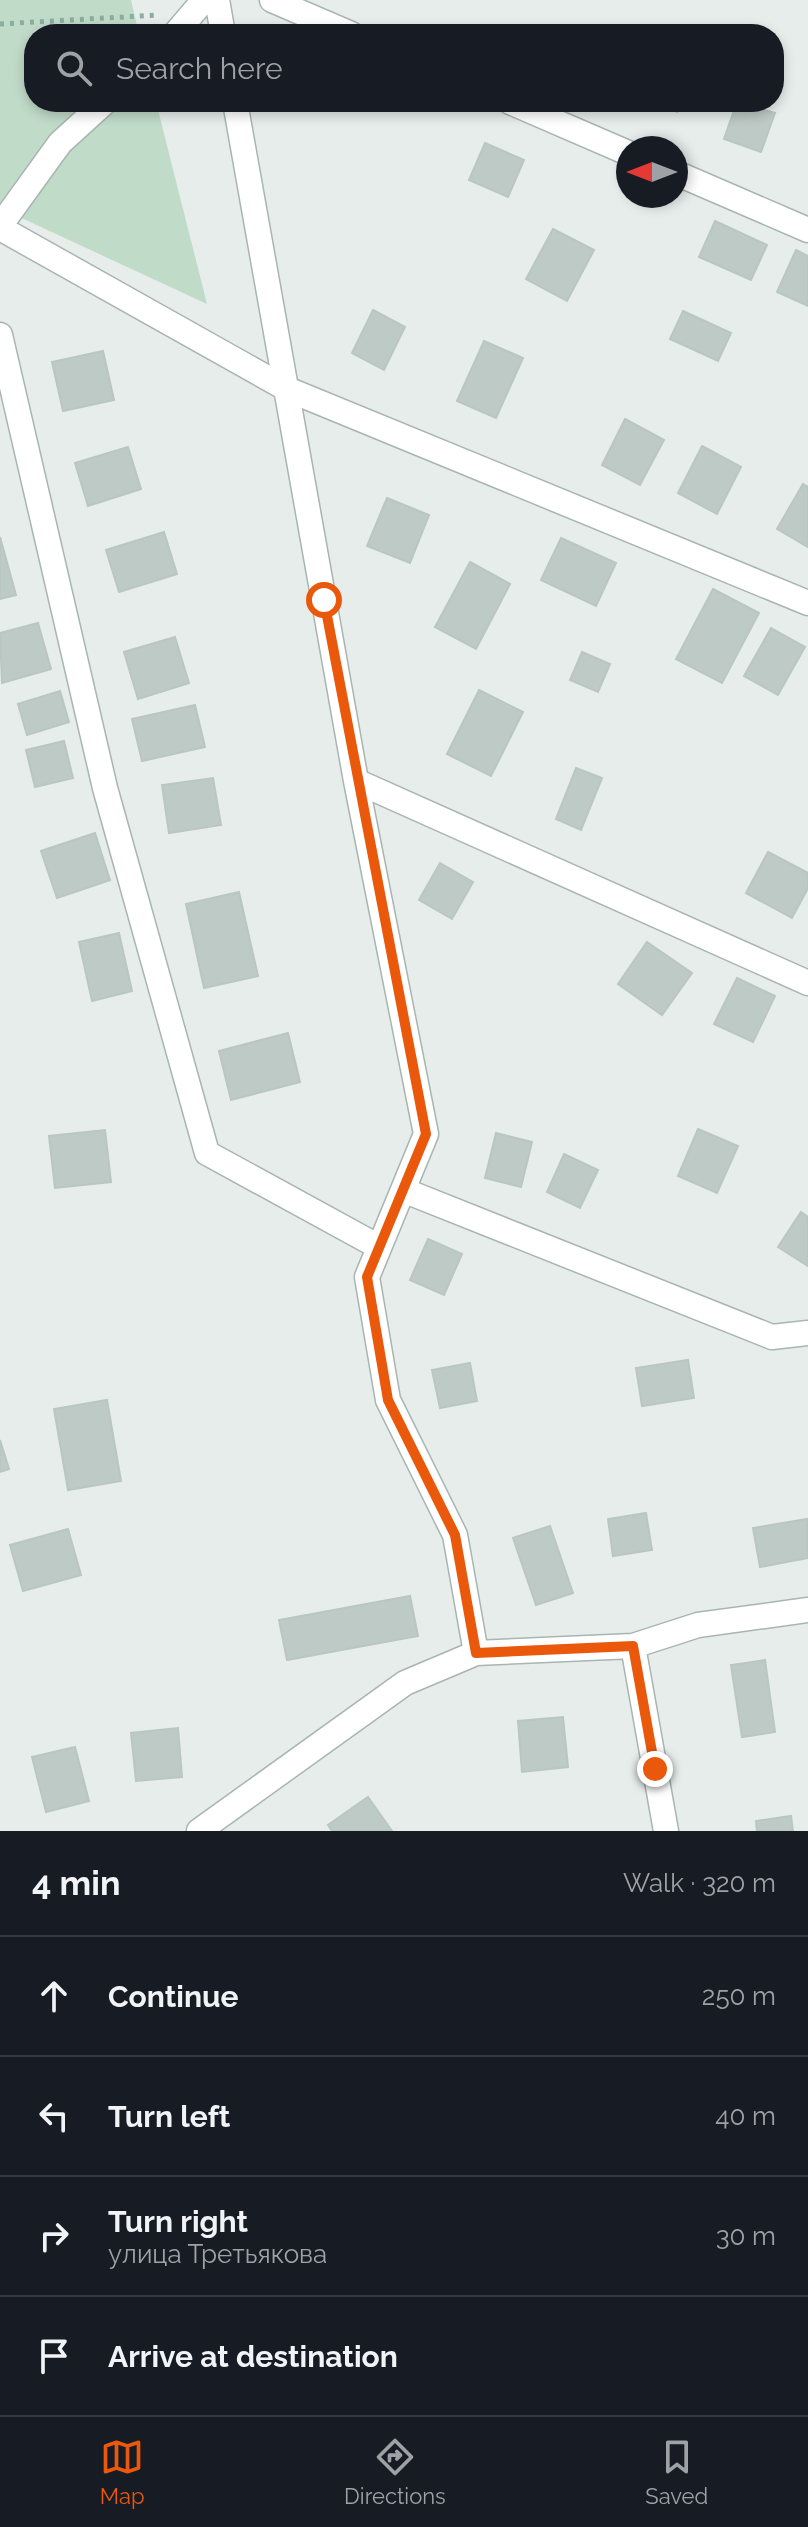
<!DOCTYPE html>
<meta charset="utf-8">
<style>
body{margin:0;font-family:Raleway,sans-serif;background:#20242c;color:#f1f3f6}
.compass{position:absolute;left:616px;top:136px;width:72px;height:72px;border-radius:50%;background:#171b24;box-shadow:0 4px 12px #0003;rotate:270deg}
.stop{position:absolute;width:24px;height:24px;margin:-18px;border:6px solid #ea580c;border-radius:50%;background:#fff}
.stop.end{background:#ea580c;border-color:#fff;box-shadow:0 2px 8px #0008}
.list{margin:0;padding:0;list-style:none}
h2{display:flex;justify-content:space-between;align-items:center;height:104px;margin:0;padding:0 32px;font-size:34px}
h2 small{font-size:26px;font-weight:400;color:#9ea1a6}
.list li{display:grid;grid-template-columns:52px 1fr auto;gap:24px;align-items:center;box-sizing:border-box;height:120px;padding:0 32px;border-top:2px solid #363941}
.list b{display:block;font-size:30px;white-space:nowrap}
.list p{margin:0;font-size:26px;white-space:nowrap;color:#9ea1a6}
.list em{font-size:26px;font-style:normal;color:#9ea1a6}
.icon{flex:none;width:44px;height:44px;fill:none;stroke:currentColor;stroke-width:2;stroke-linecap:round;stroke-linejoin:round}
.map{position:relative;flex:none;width:808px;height:1831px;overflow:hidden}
.search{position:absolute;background:#171b24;box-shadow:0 4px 12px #0003;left:24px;right:24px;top:24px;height:88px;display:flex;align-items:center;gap:20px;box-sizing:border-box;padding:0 28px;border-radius:32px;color:#9ea1a6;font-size:30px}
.sheet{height:584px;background:#171b24}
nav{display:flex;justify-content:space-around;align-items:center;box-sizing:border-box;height:112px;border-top:2px solid #363941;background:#171b24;font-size:22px;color:#9ea1a6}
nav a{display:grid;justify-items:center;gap:4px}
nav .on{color:#ea580c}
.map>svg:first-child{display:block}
</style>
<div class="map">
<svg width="808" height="1831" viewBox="0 0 808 1831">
<rect width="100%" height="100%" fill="#e6edea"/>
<!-- green -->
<path fill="#c1dbc9" d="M0,0H131L139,34H34V102H156L207,304L0,208Z"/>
<!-- building -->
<path fill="#becac6" stroke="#b9c6c1" stroke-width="2" d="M657,102H682L677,112Z
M737,102L775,113L761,152L724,139Z
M485,143L524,160L508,197L469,180Z
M715,221L767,245L751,280L699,257Z
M553,229L594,250L567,301L526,279Z
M796,250L808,256V306L777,292Z
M373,310L405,327L384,370L352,353Z
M683,311L731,333L718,361L670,339Z
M484,341L523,358L496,418L457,401Z
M103,351L114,400L63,411L52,362Z
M625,419L664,440L640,485L602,465Z
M702,446L741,467L717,514L678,493Z
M128,447L141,489L88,506L75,463Z
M803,484L808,487V547L777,529Z
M387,498L429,515L410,563L367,546Z
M164,532L177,574L119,592L106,550Z
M0,537L16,595L0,599Z
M561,538L616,563L596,606L541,580Z
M470,562L510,584L476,649L435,627Z
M713,589L759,613L722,683L676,659Z
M38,623L51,669L2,683L0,633Z
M771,628L805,647L778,695L744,676Z
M175,637L189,683L138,699L124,652Z
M582,652L610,664L598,692L570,680Z
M479,690L523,712L491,776L447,754Z
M60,691L69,722L27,735L18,704Z
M195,705L205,747L142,761L132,719Z
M64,741L73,778L35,787L26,750Z
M576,768L602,778L581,830L556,819Z
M213,778L221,825L169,833L162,785Z
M95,833L110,880L57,898L41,851Z
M768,852L808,873V888L792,918L746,893Z
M440,863L473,882L452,919L419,900Z
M239,892L258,976L204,988L186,904Z
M119,933L132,991L92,1001L79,942Z
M647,942L692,973L662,1015L618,984Z
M737,978L775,996L753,1042L714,1024Z
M288,1033L300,1082L231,1100L219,1051Z
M698,1129L738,1146L717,1193L678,1176Z
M105,1130L111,1182L55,1188L49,1136Z
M496,1133L532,1142L521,1187L485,1178Z
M564,1154L598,1170L580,1208L547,1192Z
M801,1212L808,1217V1266L778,1247Z
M428,1239L462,1254L444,1295L410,1280Z
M688,1360L694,1398L642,1406L636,1368Z
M470,1363L477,1401L440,1408L432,1370Z
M107,1400L121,1481L68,1490L54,1409Z
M0,1440L9,1469L0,1472Z
M646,1513L652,1550L613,1556L608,1519Z
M807,1519L808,1558L760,1567L753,1528Z
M550,1526L573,1593L536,1605L513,1538Z
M68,1529L81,1575L23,1591L10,1545Z
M410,1596L418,1636L287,1660L279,1620Z
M765,1660L775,1732L742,1737L731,1665Z
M563,1717L568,1767L522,1772L518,1721Z
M178,1728L182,1777L136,1781L131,1733Z
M75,1747L89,1801L46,1812L32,1757Z
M368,1797L392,1831H332L328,1825Z
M791,1816L793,1831H757L756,1821Z"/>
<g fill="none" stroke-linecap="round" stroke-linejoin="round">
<!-- minor casing -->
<g stroke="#a9b5b1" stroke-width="27">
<path id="minor" d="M217,0L223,34
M272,0L351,34
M175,34L204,0
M510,102L628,153
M676,173L808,230
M0,226L60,143L105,102
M0,228L287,389L808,603
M0,335L105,788L207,1153L379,1247
M356,781L808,983
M403,1190L772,1337L808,1333
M633,1646L666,1831
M476,1653L633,1646L698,1625L808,1610
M199,1831L405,1683L476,1653L455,1535L388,1400L367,1277L426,1134L356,781L235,102"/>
</g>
<!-- path -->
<path stroke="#8aada2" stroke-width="5" stroke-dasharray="4 6" stroke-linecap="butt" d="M0,24L157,15"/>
<!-- minor -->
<use href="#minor" stroke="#fff" stroke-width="24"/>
</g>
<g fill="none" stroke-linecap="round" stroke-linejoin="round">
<!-- route -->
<path stroke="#ea580c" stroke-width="10" d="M324,600L426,1134L367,1277L388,1400L455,1535L476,1653L633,1646L655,1769"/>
</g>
</svg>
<svg class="compass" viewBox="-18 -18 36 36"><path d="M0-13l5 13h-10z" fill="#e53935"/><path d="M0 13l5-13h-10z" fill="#9ea1a6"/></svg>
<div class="stop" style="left:324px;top:600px"></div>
<div class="stop end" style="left:655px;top:1769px"></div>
<div class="search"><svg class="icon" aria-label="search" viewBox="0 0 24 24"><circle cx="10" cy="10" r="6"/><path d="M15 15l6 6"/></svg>Search here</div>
</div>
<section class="sheet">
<h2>4 min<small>Walk · 320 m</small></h2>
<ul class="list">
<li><svg class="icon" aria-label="ahead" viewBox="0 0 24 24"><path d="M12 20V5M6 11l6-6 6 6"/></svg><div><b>Continue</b></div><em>250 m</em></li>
<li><svg class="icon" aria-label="left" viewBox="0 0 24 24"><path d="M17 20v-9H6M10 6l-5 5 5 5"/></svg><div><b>Turn left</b></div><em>40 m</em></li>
<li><svg class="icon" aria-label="right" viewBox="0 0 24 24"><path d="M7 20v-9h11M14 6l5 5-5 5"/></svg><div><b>Turn right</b><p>улица Третьякова</p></div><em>30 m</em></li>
<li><svg class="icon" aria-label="arrive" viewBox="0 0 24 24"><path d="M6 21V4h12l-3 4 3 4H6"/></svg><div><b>Arrive at destination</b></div></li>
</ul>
</section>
<nav>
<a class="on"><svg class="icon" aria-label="map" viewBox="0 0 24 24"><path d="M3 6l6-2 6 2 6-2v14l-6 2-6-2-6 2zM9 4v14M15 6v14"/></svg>Map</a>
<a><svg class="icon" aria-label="directions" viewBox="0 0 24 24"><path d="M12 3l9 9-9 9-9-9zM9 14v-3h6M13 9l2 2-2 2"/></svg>Directions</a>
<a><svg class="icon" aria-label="saved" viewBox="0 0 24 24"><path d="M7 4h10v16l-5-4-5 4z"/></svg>Saved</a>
</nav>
